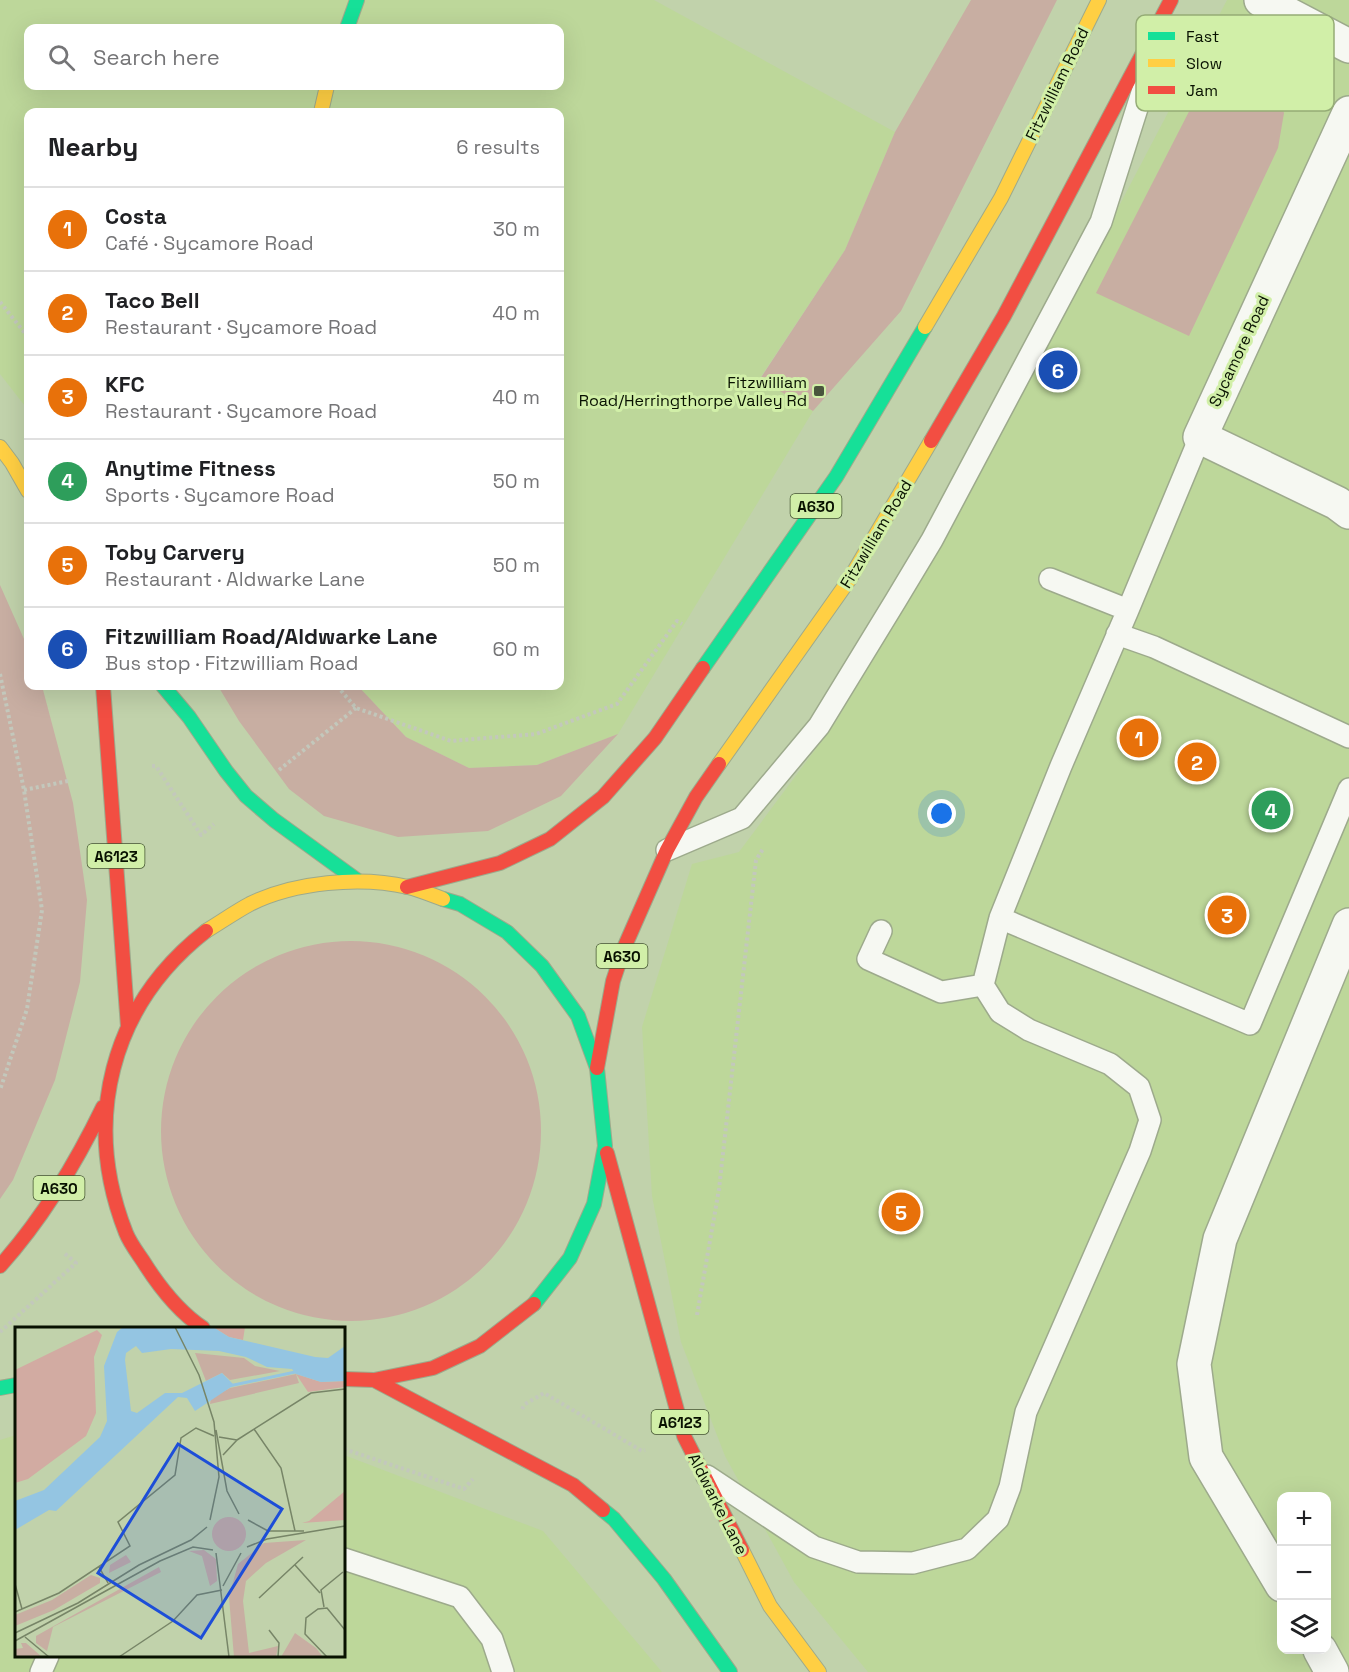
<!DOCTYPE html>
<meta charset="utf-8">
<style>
body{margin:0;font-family:"Space Grotesk",sans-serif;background:#f2f2f2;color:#202124}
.controls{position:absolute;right:18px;bottom:18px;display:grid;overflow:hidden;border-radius:12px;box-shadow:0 6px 24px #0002}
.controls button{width:54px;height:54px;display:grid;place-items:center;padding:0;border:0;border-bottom:2px solid #e0e0e0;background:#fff;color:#202124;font:30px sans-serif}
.you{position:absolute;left:942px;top:814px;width:21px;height:21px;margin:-15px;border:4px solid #fff;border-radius:50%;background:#1a73e8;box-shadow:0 0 0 9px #1a73e833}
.badge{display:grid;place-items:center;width:39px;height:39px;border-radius:50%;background:#ea580c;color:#fff;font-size:20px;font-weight:700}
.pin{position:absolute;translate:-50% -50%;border:3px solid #fff;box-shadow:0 2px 6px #0006}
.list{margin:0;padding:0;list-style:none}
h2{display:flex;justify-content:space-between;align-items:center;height:78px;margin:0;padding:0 24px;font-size:26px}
h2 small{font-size:20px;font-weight:400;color:#757577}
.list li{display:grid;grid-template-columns:39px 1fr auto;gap:18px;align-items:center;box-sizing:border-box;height:84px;padding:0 24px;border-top:2px solid #e0e0e0}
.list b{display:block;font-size:22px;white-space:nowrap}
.list p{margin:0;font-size:20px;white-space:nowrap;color:#757577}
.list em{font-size:20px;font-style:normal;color:#757577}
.icon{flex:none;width:33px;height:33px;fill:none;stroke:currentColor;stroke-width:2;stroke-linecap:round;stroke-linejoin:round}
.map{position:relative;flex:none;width:1349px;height:1672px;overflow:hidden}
.search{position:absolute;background:#fff;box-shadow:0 6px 24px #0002;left:24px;top:24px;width:540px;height:66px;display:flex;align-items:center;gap:15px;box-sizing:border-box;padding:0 21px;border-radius:12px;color:#757577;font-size:22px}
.panel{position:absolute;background:#fff;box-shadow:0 6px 24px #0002;left:24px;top:108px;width:540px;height:582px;border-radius:12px}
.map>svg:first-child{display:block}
</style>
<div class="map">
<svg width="1349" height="1672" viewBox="0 0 1349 1672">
<rect width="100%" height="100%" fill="#c1d2ab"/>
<!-- built -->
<path fill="#bdd79a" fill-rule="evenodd" d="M0,0H654L895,132L845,250L760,378L813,411L618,734L537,765L469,768L406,737L358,686H560V112H28V410L0,374ZM28,28H560V86H28Z
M1227,0H1349V1672H868L794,1582L725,1456L681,1342L652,1196L642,1027L692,864L739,852L835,723L935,557ZM1282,1496H1326V1650H1282Z
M16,1435V1656H344V1455L543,1531L662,1672H0V1440Z"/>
<!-- green -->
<path fill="#c8aea2" d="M971,0H1057L901,311L813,411L760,379L845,250L895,132Z
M1237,61L1259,68L1275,83L1284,113L1278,148L1189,336L1096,293L1199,92L1214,68Z
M0,585L28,648V686H42L73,803L87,900L80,982L55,1080L13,1180L0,1199Z
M218,686H358L406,737L469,768L537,765L618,734L561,796L488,831L398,837L324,816L289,789L239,721Z
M161 1131a190 190 0 1 1 380 0a190 190 0 1 1-380 0Z"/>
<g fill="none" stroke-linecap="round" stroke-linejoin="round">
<!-- lane casing -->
<g stroke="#9daa8c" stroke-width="24">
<path id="lane" d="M1050,579L1128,610
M1117,634L1154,647L1349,737
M667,850L742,818L819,726L896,600L932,540L1101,222L1152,61
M1000,918L1250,1024L1349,789
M881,931L868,959L941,992L983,985
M707,1476L814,1547L858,1562L913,1563L967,1549L998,1519L1010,1487L1026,1412L1140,1151L1150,1120L1139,1087L1110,1064L1029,1030L1000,1012L983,985L1000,918L1061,766L1128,610L1200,437
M344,1559L460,1597L492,1639L503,1672
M41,1672L48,1656"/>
</g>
<!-- street casing -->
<g stroke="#9daa8c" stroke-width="36">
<path id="street" d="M1261,0L1349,46
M1349,113L1200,437L1337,503L1349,512
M1282,1585L1206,1457L1194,1364L1220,1239L1349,925
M1320,1650L1332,1672"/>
</g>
<!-- fast casing -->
<g stroke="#9daa8c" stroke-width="16">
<path id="fast" d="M347,28L357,0
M703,668L836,477L925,327
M163,686L189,717L226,771L246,796L274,820L358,881
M443,899L460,904L507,932L542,966L578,1016L597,1068L605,1146L594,1204L570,1258L534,1304
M0,1388L16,1385
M603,1510L614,1519L664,1579L730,1672"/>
</g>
<!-- slow casing -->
<g stroke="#9daa8c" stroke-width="16">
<path id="slow" d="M321,112L327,86
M925,327L1001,198L1099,0
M0,447L12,463L28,491
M719,764L849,580L931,441
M206,931C221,922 235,912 250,904C294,882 360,876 408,887C420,890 432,895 443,899
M742,1550L770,1606L819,1672"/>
</g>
<!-- jam casing -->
<g stroke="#9daa8c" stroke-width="16">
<path id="jam" d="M931,441L1004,316L1171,0
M103,686L128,1027
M407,887L500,863L550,839L603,797L655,738L703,668
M597,1068L613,981L624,948L667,850L696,797L719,764
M607,1153L684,1436L742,1550
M0,1266C43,1218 75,1165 103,1107
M203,1328C179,1312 158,1285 143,1261C137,1252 130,1243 126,1233C82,1121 110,1006 206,931
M344,1379L374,1380L433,1368L480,1346L534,1304
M374,1380L573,1485L603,1510"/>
</g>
<!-- path -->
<path stroke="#c3c8bc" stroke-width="4" stroke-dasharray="3 3" stroke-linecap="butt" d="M0,302L28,337
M0,674L24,790L42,910L27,1009L0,1090
M337,686L356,708L451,741L536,734L617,704L677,621L682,624
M152,766H156L201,835L214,824
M279,770L356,708
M24,790L68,781
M697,1315L719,1189L756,860L763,849
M0,1332L76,1263L64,1253
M522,1409L525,1404L544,1393L642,1451L645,1450
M344,1449L464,1489L473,1479"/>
<!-- lane -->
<use href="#lane" stroke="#f6f8f2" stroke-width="21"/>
<!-- street -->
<use href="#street" stroke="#f6f8f2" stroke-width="33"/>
<!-- fast -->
<use href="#fast" stroke="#16e098" stroke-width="14"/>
<!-- slow -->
<use href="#slow" stroke="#ffcf43" stroke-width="14"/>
<!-- jam -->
<use href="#jam" stroke="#f24e42" stroke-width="14"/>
</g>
<!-- markers -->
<rect fill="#49553c" stroke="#d1efa8" stroke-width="2" x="813" y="385" width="12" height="12" rx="3"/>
<g text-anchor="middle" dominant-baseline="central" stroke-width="6" stroke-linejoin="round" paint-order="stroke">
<!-- shield labels -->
<g fill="#d1efa8" stroke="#445432" stroke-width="1.5">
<rect x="790.5" y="494" width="51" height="24" rx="4.5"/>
<rect x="87.5" y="844" width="57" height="24" rx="4.5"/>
<rect x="596.5" y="944" width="51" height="24" rx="4.5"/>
<rect x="33.5" y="1176" width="51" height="24" rx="4.5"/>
<rect x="651.5" y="1410" width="57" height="24" rx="4.5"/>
</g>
<g font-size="15" font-weight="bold" fill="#081100">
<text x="816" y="506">A630</text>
<text x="116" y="856">A6123</text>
<text x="622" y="956">A630</text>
<text x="59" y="1188">A630</text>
<text x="680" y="1422">A6123</text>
</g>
<!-- street labels -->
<g font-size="16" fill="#081100" stroke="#d1efa8">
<text transform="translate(1057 84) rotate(-64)">Fitzwilliam Road</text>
<text transform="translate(1239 351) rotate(-65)">Sycamore Road</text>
<text transform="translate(876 534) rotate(-59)">Fitzwilliam Road</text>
<text transform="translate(718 1504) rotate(63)">Aldwarke Lane</text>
</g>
<!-- poi labels -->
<g font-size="16" fill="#081100" stroke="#d1efa8" text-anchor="end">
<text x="807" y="382">Fitzwilliam<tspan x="807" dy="18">Road/Herringthorpe Valley Rd</tspan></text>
</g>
</g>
<!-- overview -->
<g transform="translate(15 1327)">
<rect width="330" height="330" fill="#c1d2ab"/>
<path d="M180,26L229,31L240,39L265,44L215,53L207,46L191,54ZM281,47L284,56L195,77L196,71L215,61ZM197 207a17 17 0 1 1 34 0a17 17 0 1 1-34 0ZM291,213L251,236L231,254L228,274L234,326L263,319L261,330H219L214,270L223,237L249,216ZM189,223L201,232L202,254L195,259L187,229L174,224ZM111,228L116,235L94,246L95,238ZM144,240L146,245L38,300L32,324L21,316V309ZM76,248L85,251V256L39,283L0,299V288L37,273ZM280,306L301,321L308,330H266ZM6,316H11L27,330H0V322L8,321Z" fill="#c8aea2"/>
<path d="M198,0H230L228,13L214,10ZM82,3L87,8L79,30L81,86L71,109L13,152L0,156V43ZM281,47L306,55L330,54V60L293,65ZM330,164V193L287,196L294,194Z" fill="#d2aba2"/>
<path d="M108,0H198L214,10L300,30L313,31L330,19V54L306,55L281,47L277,42L252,40L231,30L204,24L156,22L127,26L121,19L111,26L110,33L116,84L122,86L150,66H167L207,46L219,58L180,84L172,71L163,70L41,184L34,183L0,203V174L29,163L85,110L92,94L89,39L102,5Z" fill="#94c5e2"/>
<path fill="none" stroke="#94c5e2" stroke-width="3" d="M214,59L285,44"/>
<path fill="none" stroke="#778567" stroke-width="1.5" d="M160,0L184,48L199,95L204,150L195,193M239,102L266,141L280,204M201,103L212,164L224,187M204,110L222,113L208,128M222,113L296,66L330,62M233,193L253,204H289M232,220L252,212L330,199M201,226L214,330M280,238L305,266M84,240L93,256M0,257L7,282M208,259L226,226M244,271L288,230M309,280L306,263L328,245M0,285L44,266L115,219L103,195L160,148L166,111L181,101L199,109M254,303L264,316L263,330M0,306L63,276L124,238L176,213L192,200M10,310L34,330M0,314L145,234L178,220L198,223M104,330L158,294L182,268L207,263M312,330L290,307L291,291L303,282L312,281L330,303"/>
<path fill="#1d4ed8" fill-opacity="0.15" stroke="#1d4ed8" stroke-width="3" d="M163,117L267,182L186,311L83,246Z"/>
<rect width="330" height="330" fill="none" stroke="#081100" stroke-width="3"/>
</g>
<!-- legend -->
<rect x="1136" y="15" width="198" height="96" rx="9" fill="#d1efa8" stroke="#95ac76" stroke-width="1.5"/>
<rect x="1148" y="32" width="27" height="8" fill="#16e098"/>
<rect x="1148" y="59" width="27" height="8" fill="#ffcf43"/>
<rect x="1148" y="86" width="27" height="8" fill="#f24e42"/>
<g font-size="16" fill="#081100">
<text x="1186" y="42">Fast</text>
<text x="1186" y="69">Slow</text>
<text x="1186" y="96">Jam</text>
</g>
</svg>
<div class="controls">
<button>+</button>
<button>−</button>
<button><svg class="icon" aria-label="layers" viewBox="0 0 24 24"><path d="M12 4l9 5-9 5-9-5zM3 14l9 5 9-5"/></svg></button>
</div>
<div class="you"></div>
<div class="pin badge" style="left:1139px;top:738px;background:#e8710a">1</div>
<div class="pin badge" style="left:1197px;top:762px;background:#e8710a">2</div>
<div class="pin badge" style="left:1227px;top:915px;background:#e8710a">3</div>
<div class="pin badge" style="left:1271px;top:810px;background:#2e9e5b">4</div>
<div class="pin badge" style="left:901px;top:1212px;background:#e8710a">5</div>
<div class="pin badge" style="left:1058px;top:370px;background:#1a4fb4">6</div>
<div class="search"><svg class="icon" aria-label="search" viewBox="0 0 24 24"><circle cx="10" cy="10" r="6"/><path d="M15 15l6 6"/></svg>Search here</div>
<section class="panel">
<h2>Nearby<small>6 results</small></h2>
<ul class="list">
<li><span class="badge" style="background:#e8710a">1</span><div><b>Costa</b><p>Café · Sycamore Road</p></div><em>30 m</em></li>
<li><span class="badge" style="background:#e8710a">2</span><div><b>Taco Bell</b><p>Restaurant · Sycamore Road</p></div><em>40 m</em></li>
<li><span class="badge" style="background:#e8710a">3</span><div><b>KFC</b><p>Restaurant · Sycamore Road</p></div><em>40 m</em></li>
<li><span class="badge" style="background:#2e9e5b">4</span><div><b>Anytime Fitness</b><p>Sports · Sycamore Road</p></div><em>50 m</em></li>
<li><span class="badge" style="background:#e8710a">5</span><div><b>Toby Carvery</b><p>Restaurant · Aldwarke Lane</p></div><em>50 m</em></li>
<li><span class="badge" style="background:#1a4fb4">6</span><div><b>Fitzwilliam Road/Aldwarke Lane</b><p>Bus stop · Fitzwilliam Road</p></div><em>60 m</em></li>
</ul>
</section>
</div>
